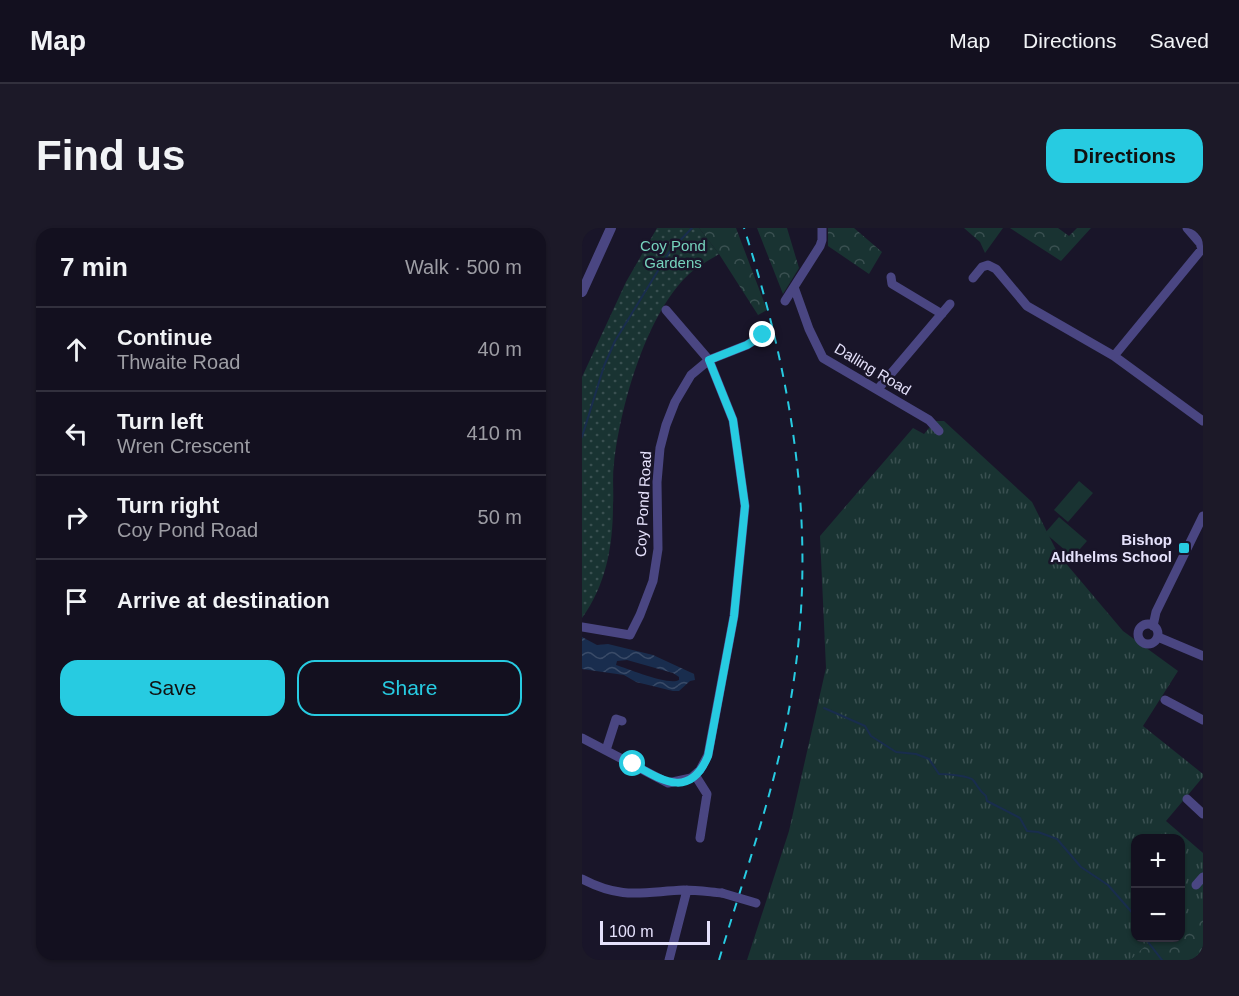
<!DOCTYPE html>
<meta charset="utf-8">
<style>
body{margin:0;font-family:Arial,sans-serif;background:#1c1928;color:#f1f3f6}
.controls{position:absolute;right:18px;bottom:18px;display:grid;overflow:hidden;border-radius:12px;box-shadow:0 2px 4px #0004}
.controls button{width:54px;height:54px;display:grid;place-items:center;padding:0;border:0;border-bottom:2px solid #32303d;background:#13101f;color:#f1f3f6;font:30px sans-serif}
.scale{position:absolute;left:18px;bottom:15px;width:110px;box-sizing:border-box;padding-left:6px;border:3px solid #e5e1fb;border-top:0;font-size:16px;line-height:21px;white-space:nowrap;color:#e5e1fb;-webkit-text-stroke:4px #191529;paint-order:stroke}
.stop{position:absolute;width:18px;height:18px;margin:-14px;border:4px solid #27cbe1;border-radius:50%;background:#fff}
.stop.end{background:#27cbe1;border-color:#fff;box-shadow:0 2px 6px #0008}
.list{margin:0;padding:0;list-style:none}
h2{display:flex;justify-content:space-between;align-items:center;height:78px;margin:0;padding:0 24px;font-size:26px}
h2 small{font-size:20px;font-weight:400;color:#9d9da4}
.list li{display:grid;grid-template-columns:39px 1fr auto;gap:18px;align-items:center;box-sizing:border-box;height:84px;padding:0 24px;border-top:2px solid #32303d}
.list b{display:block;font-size:22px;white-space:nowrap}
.list p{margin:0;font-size:20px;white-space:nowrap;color:#9d9da4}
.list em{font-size:20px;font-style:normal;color:#9d9da4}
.actions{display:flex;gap:12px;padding:18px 24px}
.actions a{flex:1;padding:14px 0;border:2px solid #27cbe1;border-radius:18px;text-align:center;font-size:21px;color:#27cbe1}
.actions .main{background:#27cbe1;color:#111}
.icon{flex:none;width:33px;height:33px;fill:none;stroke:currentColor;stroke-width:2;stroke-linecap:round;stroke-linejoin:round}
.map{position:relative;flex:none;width:621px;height:732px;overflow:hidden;border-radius:18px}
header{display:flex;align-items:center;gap:36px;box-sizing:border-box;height:84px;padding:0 30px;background:#13101f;border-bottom:2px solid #32303d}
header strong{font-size:28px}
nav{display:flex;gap:33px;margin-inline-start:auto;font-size:21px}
.intro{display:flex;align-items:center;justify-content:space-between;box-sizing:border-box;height:144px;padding:0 36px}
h1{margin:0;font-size:42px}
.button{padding:15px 27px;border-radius:18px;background:#27cbe1;color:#111;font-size:21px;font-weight:700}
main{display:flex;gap:36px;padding:0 36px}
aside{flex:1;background:#13101f;border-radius:18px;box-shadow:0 2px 4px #0004}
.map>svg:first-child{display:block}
</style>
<header>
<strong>Map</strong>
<nav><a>Map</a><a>Directions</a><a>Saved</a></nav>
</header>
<div class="intro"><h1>Find us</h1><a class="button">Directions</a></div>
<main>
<aside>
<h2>7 min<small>Walk · 500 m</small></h2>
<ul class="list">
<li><svg class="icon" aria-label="ahead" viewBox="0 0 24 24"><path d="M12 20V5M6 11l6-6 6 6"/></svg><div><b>Continue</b><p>Thwaite Road</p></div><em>40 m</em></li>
<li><svg class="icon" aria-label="left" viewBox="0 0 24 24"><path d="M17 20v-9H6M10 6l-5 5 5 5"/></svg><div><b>Turn left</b><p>Wren Crescent</p></div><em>410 m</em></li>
<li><svg class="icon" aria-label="right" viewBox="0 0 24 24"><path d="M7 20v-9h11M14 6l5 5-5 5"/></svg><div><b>Turn right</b><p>Coy Pond Road</p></div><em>50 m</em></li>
<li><svg class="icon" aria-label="arrive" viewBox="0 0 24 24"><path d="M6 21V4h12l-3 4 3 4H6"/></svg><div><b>Arrive at destination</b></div></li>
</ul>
<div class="actions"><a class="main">Save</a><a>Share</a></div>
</aside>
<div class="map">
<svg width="621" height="732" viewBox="0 0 621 732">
<defs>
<pattern id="grass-tufts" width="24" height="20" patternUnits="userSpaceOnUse" patternTransform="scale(1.5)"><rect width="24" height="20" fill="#193332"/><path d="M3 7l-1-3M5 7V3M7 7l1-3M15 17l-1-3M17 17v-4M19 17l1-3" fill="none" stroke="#3a5051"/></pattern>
<pattern id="forest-crowns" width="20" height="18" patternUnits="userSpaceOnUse" patternTransform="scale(1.5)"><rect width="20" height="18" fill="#193332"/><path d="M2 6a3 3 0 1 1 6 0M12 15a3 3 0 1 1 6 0" fill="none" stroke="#3a5051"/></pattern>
<pattern id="park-dots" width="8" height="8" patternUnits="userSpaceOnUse" patternTransform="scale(1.5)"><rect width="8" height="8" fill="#193332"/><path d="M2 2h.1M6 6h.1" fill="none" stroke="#3a5051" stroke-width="1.8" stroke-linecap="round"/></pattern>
<pattern id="water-waves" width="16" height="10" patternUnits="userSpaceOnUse" patternTransform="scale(1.5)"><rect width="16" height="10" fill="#192d4e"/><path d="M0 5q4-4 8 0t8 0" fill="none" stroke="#3a4b68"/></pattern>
</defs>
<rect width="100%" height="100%" fill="#191529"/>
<!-- grass -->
<path fill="url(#grass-tufts)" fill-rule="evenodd" d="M353,193H362L450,274L476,326L541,403L596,443L561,498L621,546V549L584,593L621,625V732H165L207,603L244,440L238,308L331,200L342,206ZM554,610H598V710H554Z"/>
<!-- forest -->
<path fill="url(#forest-crowns)" d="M117,0H154L185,82L176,87L137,26Z
M175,0H205L217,40L201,66Z
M246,0H272L300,24L287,46L246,18Z
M382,0H421L403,25L398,14Z
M428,0H476L487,8L495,0H509L479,33Z
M610,685L621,692V732H548L572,710H598L599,686Z"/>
<!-- park -->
<path fill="url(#park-dots)" d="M75,0H117L137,26C126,33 112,40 103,50C63,91 38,180 32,236C30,250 32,264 31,277C31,318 24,357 0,390V149L44,54Z"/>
<!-- pitch -->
<path fill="#193332" d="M497,253L511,265L486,294L472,282Z
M477,289L505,313L491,329L463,305Z"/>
<!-- water -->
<path fill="url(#water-waves)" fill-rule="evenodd" d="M0,409L15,417L26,416L71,427L112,446L113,452L108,453L97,463H91L54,454L42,447L0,441ZM45,432L91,445L97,449V452C87,458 47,441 34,437L35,433Z"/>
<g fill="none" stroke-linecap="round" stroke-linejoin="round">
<!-- stream -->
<path stroke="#192d4e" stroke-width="2" d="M0,209L22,138L33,113L88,23L110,0
M242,480L283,498L289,508L314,524L334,526L347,531L357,546C365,546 388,548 391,552C397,559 396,562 404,568L405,573L438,590L445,603L456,604L475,611L499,639L526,657L554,689
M563,710L580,732"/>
<!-- minor -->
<path stroke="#4a4682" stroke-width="9" d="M309,49L310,56L360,86
M391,50L400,39L406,37L414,41L445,78L532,128L621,193
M212,59L227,101L241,130L347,192L357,203
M203,73L238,18L240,12V0
M532,128L620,21L618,15L605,0
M296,161L368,76
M556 406a10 10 0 1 1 20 0a10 10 0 1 1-20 0Z
M571,398L574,384L621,288
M0,399L48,407L58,387L71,353L76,321L75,254L78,220L84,197L93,174L109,147L127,132L165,117L181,107
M576,409L621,428
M583,472L621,492
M0,510L86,555L109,550L118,542L126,527L152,388L163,278L151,192L127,132L84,82
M24,522L34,491L40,493
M113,547L125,566L118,610
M605,571L621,586
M0,651C40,672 60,664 102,662C115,662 128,664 140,665
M614,657L621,649
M87,732L105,662"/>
<!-- tertiary -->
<path stroke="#4a4682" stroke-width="10" d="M0,64L29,0"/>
<!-- rail -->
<path stroke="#27cbe1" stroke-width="2" stroke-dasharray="9 8" stroke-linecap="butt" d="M137,732C161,651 190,570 206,487C238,318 214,162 162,0"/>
<!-- minor-bridge -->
<path stroke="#4a4682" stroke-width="9" d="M140,665L174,675"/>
</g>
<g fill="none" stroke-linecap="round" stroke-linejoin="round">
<!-- route -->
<path stroke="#27cbe1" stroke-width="8" d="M51,536C81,553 108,571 126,528L152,388L163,278L151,192L127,132L165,117L181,107"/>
</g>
<!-- markers -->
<rect fill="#27cbe1" stroke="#191529" stroke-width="2" x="596" y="314" width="12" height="12" rx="3"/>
<g text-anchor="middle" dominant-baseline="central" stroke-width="5" stroke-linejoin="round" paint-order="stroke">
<!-- park labels -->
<g font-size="15" fill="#76d3bd" stroke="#191529">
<text x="91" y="17">Coy Pond<tspan x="91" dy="17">Gardens</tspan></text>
</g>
<!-- street labels -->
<g font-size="15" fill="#e5e1fb" stroke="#191529">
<text transform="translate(291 141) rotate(31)">Dalling Road</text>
<text transform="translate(61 276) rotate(-87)">Coy Pond Road</text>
</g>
<!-- poi labels -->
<g font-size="15" font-weight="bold" fill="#e5e1fb" stroke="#191529" text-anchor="end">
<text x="590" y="311">Bishop<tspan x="590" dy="17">Aldhelms School</tspan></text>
</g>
</g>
</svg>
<div class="controls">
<button>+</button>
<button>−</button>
</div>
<div class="scale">100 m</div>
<div class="stop" style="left:51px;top:536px"></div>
<div class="stop end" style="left:181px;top:107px"></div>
</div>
</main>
